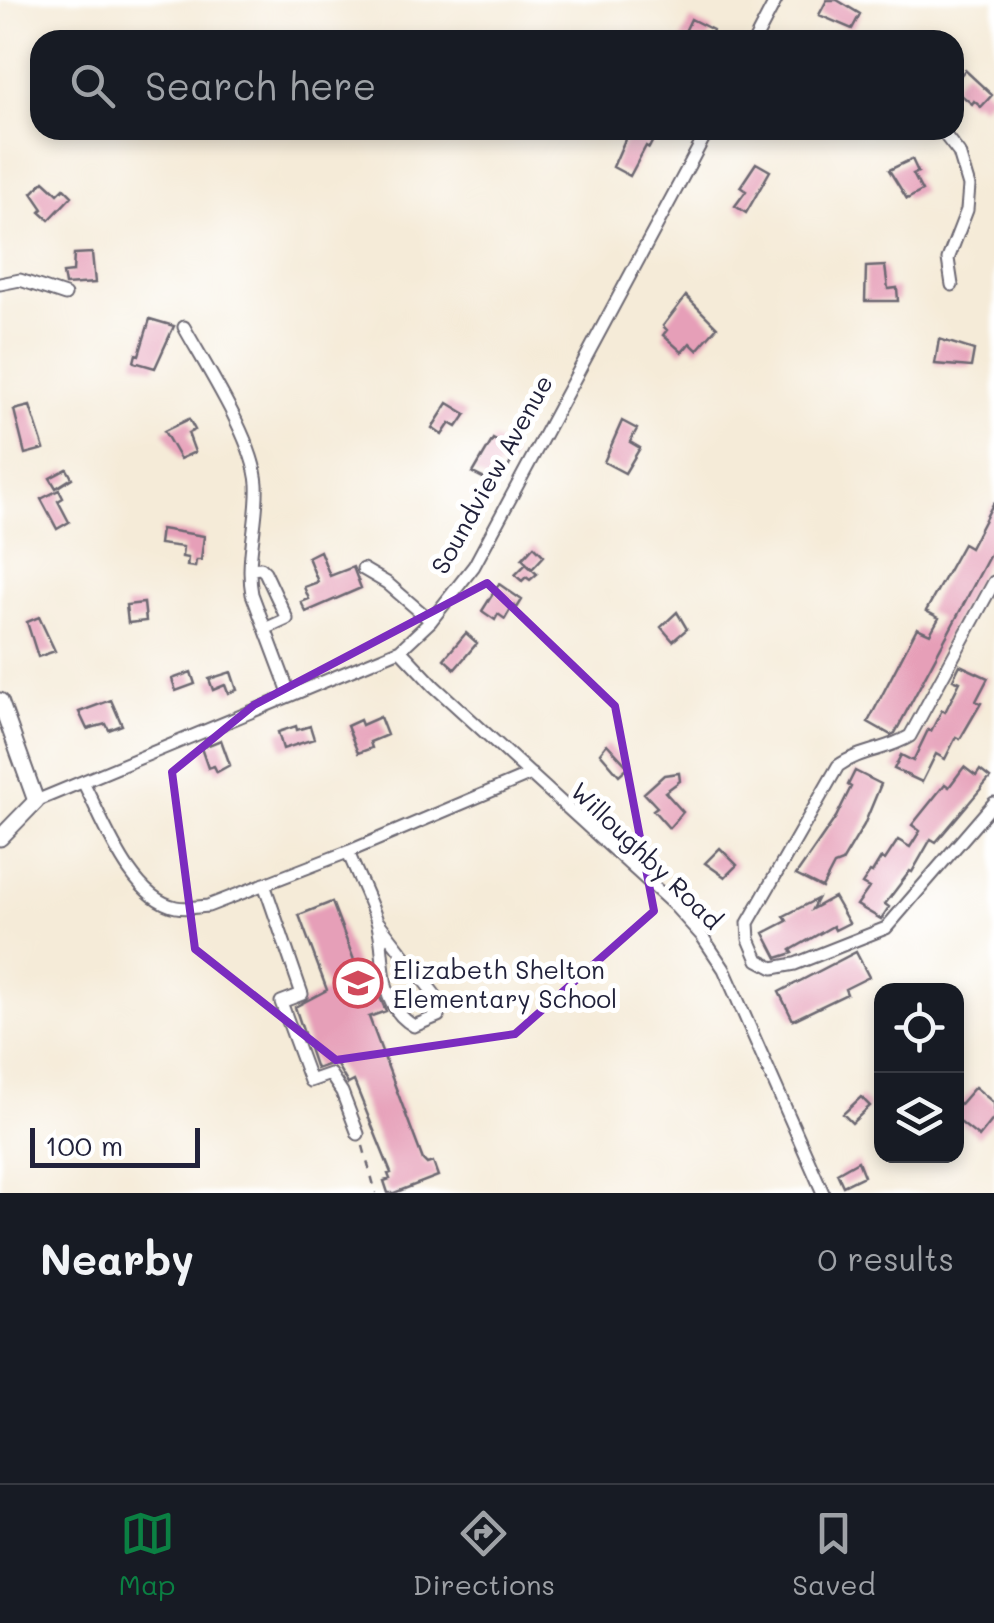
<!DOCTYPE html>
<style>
body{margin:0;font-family:Mali,sans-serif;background:#20242c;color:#f1f3f6}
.controls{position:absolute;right:30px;bottom:30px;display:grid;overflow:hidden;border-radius:20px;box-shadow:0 5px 15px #0003}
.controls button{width:90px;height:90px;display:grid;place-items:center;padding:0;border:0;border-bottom:2px solid #363941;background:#171b24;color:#f1f3f6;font:50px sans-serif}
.scale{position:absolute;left:30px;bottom:25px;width:170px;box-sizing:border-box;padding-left:10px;border:5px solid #22223b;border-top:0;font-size:28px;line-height:35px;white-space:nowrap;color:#22223b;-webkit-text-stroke:8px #fff;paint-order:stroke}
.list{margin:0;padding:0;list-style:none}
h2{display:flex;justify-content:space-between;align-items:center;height:130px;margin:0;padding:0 40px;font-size:42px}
h2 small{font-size:32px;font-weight:400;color:#9ea1a6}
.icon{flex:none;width:55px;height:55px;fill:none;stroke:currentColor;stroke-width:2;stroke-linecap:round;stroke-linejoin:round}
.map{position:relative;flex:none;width:994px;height:1193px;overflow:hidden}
.search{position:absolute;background:#171b24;box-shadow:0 5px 15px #0003;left:30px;right:30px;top:30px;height:110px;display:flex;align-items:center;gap:25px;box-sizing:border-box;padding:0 35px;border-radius:30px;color:#9ea1a6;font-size:38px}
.sheet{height:290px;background:#171b24}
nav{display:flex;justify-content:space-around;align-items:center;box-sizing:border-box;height:140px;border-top:2px solid #363941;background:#171b24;font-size:28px;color:#9ea1a6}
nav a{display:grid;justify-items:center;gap:5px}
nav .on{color:#0b8043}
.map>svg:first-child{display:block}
</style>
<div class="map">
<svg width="994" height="1193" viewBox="0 0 994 1193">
<rect width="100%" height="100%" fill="#fff"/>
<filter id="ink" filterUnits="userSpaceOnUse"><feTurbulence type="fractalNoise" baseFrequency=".01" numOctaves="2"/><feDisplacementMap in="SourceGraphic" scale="20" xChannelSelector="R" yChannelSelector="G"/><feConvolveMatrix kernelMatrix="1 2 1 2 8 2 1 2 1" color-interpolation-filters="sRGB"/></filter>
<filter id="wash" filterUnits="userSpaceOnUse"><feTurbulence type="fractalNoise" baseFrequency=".0048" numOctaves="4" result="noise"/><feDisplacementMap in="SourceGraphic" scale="40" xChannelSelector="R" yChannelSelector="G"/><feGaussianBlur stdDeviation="2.25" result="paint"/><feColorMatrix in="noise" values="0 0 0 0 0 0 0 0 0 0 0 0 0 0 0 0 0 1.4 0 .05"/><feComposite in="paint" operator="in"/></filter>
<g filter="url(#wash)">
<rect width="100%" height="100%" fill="#f5ebd8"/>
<g id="blocks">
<!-- building -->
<path fill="#e69fb8" d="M827,0H837L860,14L852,29L819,15Z
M691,19L713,30L708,40H681Z
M965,70L992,95L981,107L974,101L972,104L954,89V83Z
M638,130L656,134L649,148L646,146L630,176L613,167L627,135L631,137Z
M912,159L918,172L913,174L922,191L907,199L889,170Z
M756,163L770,171L746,213L735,206L746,191L740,187Z
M44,181L58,194L64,188L72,196L49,220L40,212L43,209L32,193Z
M92,253L95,283L65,285L63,273L73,272L74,254Z
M885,266L888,289L897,288L898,301H865L866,267Z
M686,296L717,327L697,350L690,343L682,352L663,335L667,330L663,326Z
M150,319L174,326L155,368L134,362L136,354L139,355Z
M939,339L974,350L971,367L935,364Z
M448,403L466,414L457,427L450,423L442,435L432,428Z
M30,406L44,449L25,454L14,410Z
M189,419L195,430L188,433L195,452L180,459L164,431Z
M622,421L637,429L630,442L640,448L625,473L604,462Z
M493,439L506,446L503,451L514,456L507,470L498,466L491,482L473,473Z
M67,469L72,478L56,488L50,478Z
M59,490L63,498L58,501L69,522L57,529L41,499Z
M994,502V547L895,733L891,735L868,722L917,628L930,634L939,618L926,611L963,544L970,548Z
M161,529L204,536L201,560H196L195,567L187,566L188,558L182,557L183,547L159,544Z
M534,546L544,556L532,569L522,559Z
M320,551L330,576L353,567L361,588L306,612L301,602L309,599L304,587L318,582L308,557Z
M526,564L537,574L530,580L526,577L522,581L515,575Z
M499,584L522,600L517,608L513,605L505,619L498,614L495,620L482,611Z
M144,603L146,621L128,623L126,605Z
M677,612L687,629L673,641L661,627Z
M39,617L55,651L38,657L27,622Z
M466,633L477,643L455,669L444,659Z
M960,665L988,678L976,701L981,703L960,739L956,737L945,759L936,754L922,782L894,769L901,755L913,761L928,730L931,731L942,710L945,712L960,682L953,679Z
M191,672L195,684L176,691L172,679Z
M231,672L237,690L228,693L225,685L213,690L209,679Z
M111,700L122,725L109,730L106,724L87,729L79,712Z
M380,717L387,735L370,742L372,748L358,753L347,726L360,720L362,725Z
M296,726L297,730L310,726L314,739L283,749L278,732Z
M221,740L230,765L217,772L214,766L208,768L201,748Z
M607,744L628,767L619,775L600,753Z
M964,767L976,776L980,770L990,778L936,842L931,839L912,872L910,871L885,904L889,907L881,919L857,905L869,888L862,884L870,872L872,873L881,858L885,860L898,840L910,847L920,831L912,825L945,784L949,787Z
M855,771L881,784L864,825L842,862L834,865L822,888L796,875L836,817L851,787L848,785Z
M679,773L680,781L665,792L683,812L669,828L653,810L657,807L644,793L664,775Z
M720,848L737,865L725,877L705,863Z
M834,897L849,923L835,930L833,926L791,950L793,953L777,958L764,933L787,921L784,916L817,899L812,909Z
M332,902L368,997L378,993L386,1011L369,1017L423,1160L427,1164L433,1162L438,1176L394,1193H388L384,1181L390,1179L388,1174L391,1173L354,1081L348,1084L335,1062L316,1069L295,1007L327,990L299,915Z
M856,952L869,977L845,989L847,994L793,1020L779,992Z
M975,1087L994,1103V1118L979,1137L956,1119V1101L960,1104Z
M861,1097L870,1106L852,1123L843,1114Z
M858,1161L864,1176L843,1186L837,1173Z"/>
</g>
</g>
<g filter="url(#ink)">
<use href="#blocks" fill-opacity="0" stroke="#6c6872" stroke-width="2.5"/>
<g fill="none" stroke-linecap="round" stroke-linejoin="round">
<!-- minor casing -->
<g stroke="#6c6872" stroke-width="15">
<path id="minor" d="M755,40L776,0
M941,130L959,153L969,186L967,210L948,259L952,285
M0,284L20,280L65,295
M184,327C206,367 254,440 257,484C259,521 245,558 252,594L290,695
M250,569L261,568L265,572L287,619L265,629
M363,569L387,583L431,621
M994,582L910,736C887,750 860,750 838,766L748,923L749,939L758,960L773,968L795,964L886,928L994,803
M400,650L434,686L674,905L702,936L724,969L823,1193
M83,782C103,819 130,898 176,907C186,909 198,907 208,906L350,851L531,774
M36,801L400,650L430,622L474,566L708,130
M348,852C357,874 368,896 376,918C389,956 373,1002 414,1026L438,1016L435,995L378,922
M264,884L302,994L281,1002L310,1081L330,1074L342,1092L358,1134"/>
</g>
<!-- major casing -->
<g stroke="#6c6872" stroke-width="19">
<path id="major" d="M0,701L36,801L0,838"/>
</g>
<!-- path -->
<path stroke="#6c6872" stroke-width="2.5" stroke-dasharray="8 8" stroke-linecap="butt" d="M363,1146L376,1193"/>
<!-- minor -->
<use href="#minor" stroke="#fff" stroke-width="11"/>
<!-- major -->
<use href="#major" stroke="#fff" stroke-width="15"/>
</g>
</g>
<!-- marked area -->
<path fill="none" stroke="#7b2cbf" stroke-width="8" stroke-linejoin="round" d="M487,583L615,706L654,911L515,1034L336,1060L195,949L172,772L254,705Z"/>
<!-- icons -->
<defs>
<g id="school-ring" transform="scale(2.5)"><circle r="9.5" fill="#fff" stroke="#d1495b" stroke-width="1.5"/><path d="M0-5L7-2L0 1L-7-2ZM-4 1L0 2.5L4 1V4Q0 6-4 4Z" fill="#d1495b"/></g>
</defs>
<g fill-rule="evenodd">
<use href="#school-ring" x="358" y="983"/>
</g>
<g text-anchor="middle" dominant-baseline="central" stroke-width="10" stroke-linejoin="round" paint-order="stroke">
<!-- street labels -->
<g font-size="25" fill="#22223b" stroke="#fff">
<text transform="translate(491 474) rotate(-61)">Soundview Avenue</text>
<text transform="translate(647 855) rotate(44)">Willoughby Road</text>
</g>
<!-- poi labels -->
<g font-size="25" fill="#22223b" stroke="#fff" text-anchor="start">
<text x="393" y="969">Elizabeth Shelton<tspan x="393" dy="29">Elementary School</tspan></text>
</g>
</g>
</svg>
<div class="controls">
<button><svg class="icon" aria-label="locate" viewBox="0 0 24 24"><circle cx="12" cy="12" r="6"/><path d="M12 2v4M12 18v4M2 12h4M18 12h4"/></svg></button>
<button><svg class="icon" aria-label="layers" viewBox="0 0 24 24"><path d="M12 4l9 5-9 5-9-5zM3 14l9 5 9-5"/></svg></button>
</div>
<div class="scale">100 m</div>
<div class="search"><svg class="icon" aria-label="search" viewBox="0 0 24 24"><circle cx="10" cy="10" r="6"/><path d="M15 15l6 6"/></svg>Search here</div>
</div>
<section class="sheet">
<h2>Nearby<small>0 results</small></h2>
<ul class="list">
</ul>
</section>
<nav>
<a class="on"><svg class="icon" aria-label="map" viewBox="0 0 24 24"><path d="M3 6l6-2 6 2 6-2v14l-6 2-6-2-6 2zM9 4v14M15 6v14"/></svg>Map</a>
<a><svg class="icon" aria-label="directions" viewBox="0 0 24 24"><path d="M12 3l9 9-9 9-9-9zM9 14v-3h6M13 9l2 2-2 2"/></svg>Directions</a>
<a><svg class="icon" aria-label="saved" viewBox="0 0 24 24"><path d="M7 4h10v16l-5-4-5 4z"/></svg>Saved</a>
</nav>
